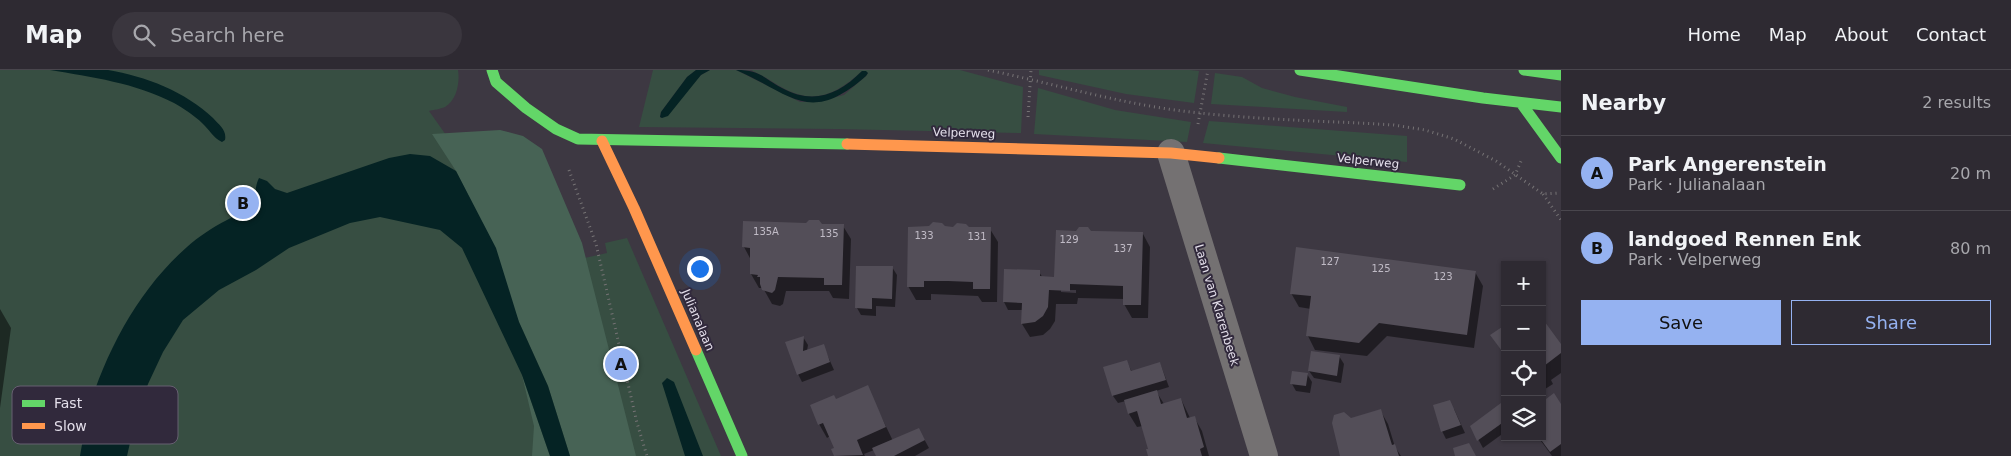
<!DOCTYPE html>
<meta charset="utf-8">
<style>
body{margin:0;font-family:"DejaVu Sans",sans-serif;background:#3a363e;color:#f1f3f6}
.controls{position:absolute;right:15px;bottom:15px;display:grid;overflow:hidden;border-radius:0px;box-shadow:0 1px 4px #0004}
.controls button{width:45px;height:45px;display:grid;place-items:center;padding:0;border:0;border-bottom:1px solid #49464d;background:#2e2a32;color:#f1f3f6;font:25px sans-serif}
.you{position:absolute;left:699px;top:198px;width:18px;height:18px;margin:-12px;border:4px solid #fff;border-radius:50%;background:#1a73e8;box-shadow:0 0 0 8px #1a73e833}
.badge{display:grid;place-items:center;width:32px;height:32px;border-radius:50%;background:#95b2f1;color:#111;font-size:16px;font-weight:700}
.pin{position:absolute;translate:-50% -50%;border:2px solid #fff;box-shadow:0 1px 5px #0006}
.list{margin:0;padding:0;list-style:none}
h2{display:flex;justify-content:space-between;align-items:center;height:65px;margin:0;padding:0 20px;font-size:21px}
h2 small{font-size:16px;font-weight:400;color:#a7a7ac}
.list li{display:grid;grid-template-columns:32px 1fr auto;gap:15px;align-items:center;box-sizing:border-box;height:75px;padding:0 20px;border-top:1px solid #49464d}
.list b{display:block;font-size:19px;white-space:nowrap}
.list p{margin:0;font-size:16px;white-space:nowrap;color:#a7a7ac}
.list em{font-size:16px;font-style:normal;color:#a7a7ac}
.actions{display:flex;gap:10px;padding:15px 20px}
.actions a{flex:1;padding:11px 0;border:1px solid #95b2f1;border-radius:0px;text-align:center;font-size:18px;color:#95b2f1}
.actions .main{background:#95b2f1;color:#111}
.icon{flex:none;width:28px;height:28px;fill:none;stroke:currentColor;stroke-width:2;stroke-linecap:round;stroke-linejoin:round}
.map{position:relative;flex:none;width:1561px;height:386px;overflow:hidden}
header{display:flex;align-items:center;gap:30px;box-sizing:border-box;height:70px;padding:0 25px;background:#2e2a32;border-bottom:1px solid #49464d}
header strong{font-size:24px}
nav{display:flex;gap:28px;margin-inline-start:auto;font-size:18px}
.search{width:350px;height:45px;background:#3a363e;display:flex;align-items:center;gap:12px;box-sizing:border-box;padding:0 18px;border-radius:28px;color:#a7a7ac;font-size:19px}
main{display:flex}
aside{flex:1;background:#2e2a32}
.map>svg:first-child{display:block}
</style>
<header>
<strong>Map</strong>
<div class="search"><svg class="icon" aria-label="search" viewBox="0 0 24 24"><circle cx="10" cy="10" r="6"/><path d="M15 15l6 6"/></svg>Search here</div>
<nav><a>Home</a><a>Map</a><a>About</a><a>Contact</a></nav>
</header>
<main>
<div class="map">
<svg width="1561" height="386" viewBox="0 0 1561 386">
<rect width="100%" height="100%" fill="#3d3842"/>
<!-- green -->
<path fill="#374e42" d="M0,0H458C460,12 457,30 445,37C440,39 433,40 429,41L446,65L526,201L607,183L605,173L627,168L721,386H0Z
M653,0H696L687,7L661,42L660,47L662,48L701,5L710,0H736L800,32H816L844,25L866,6L868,3L862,1C838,23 816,35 785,19C773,13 763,5 751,0H960L1023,17L1021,63L837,59L639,57Z
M1039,0H1190L1199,1L1194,33L1126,24L1039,5Z
M1215,3L1242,7L1262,18L1295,27L1347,37V42L1211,34Z
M1038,18L1115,40L1191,52L1187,72L1034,64Z
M1209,51L1407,66V92L1203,73Z"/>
<!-- forest -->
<path fill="#476355" d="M500,60L523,66L542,79L582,173L636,386H570L548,316L519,252L468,125L456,101L432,64Z
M522,305L550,386H532L534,356Z"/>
<!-- water -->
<path fill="#052324" d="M50,0C69,0 90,0 108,0C145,6 186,22 213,48C219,55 227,60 225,70L222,72C213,68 209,59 202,53C195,46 183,38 174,33C136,13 91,7 50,0Z
M696,0H710L701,5L668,46L662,48L660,47L661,42L687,7Z
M736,0C760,0 762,7 782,18C813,35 838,25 862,1H866L868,3L866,6C809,56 792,24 736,0Z
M410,84L430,86L456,101L496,178L519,252L548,316L570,386H550L522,305L462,178L440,160L380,147L350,153L289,178L256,200L219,220L183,250L163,282L148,314L134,355L127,386H80C83,371 84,356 88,341C106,281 139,219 187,177C198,167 213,157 227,150C234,146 245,142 250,136C257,128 254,117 259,108L267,111L275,119L287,123L389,88Z
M667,308L674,312L703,386H685L662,313Z"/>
<!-- shadow -->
<path fill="#0007" fill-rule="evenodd" d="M821,155L843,156L851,169L849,229L833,228L829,221H786L783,234L780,236L772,234L763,218H759L751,204V190L744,177Z
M945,158L990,159L998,172L997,232H982L978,226L931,224V230H916L908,216Z
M1090,162L1143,164L1150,177L1148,248H1132L1124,234V229L1078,228L1077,234H1056L1055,251L1050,259L1043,265L1030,267L1022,254V240H1008L1004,232L1039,202L1043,208H1055ZM1061,220H1076V223L1061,222Z
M892,197L897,205L895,237L876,236V246L861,245L857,238Z
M1475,202L1483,216L1474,278L1387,266L1367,286L1315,280L1308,266L1311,239L1299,237L1291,223Z
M0,239L11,258L0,338Z
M1542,250L1561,276V303L1551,310L1553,314L1542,321Z
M803,267L808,275L807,281L823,275L834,300L802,312L798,304Z
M1339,286L1344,294L1341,313L1314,308L1309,301Z
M1127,292L1132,302L1160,293L1169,317L1156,321L1164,334L1181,329L1190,348L1194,347L1202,361L1209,386H1149L1150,380L1143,356L1137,357L1129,344L1126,331L1118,333L1113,326L1105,298Z
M1307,304L1312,312L1310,323L1296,321L1292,314Z
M867,317L893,371L923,367L929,378L915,386H877L874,380L864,384L865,386H835L833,380L836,379L830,366L827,368L819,354L836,330Z
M1505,331V362L1483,378L1471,356Z
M1561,336V386H1552L1538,367H1542Z
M1454,339L1465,363L1446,369L1442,361Z
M1380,340L1388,354L1395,377L1401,386H1341L1350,349Z"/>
<!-- building -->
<path fill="#534e58" d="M809,150H819L822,154H844L842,215H824V208L778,207L775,220L772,223L762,220L760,214V207H757L758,205L750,204V178L742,177L743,151L806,153Z
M933,152L942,153L945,156L953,157L957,153L966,154L969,157H991L990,219H973V212L948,211H924V217H907L908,157L929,156Z
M1079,157H1088L1091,161H1095L1143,162L1141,235H1123V216L1070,214V221L1049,220L1048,237L1043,246L1035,252L1021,254L1022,233L1003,232L1004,199L1040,200V206L1054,207L1056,160L1076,161Z
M1296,177L1476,201L1467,265L1379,253L1359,273L1306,266L1311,226L1290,224Z
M856,196H893L892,229L872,228V239L855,238Z
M1542,248L1561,274V283L1544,296L1546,299L1542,302Z
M1505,255V285L1490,265Z
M804,266L803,281L824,274L830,292L797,305L785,272Z
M1311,281L1340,285L1337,306L1308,301Z
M1127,290L1131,301L1160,292L1166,310L1112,326L1103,297Z
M1292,301L1308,303L1306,316L1290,314Z
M868,315L886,357L857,370L863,385L834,386L831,379L834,378L823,353L818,355L810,335L834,325L836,329Z
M1157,320L1161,334L1181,328L1187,348L1195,346L1204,377L1200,379L1202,386H1148L1146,379H1148L1137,341L1128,344L1124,330Z
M1554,323L1561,334V374L1550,382L1539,367H1542V332Z
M1450,330L1461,355L1441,362L1433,335Z
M1505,330V351L1477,371L1470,356Z
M1381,339L1392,375L1395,374L1399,386H1340L1332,353L1334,345L1344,342L1351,348Z
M919,358L925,370L894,386H876L872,378Z
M1469,373L1476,386H1455L1453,378Z"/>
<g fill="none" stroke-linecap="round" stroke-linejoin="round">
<!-- path -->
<path stroke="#767375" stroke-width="3" stroke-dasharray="1 4" stroke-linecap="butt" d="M988,0C1059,15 1128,36 1200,43C1264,50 1329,51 1394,55L1425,60L1454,69L1496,91L1543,124L1560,123
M1028,47L1031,0
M1198,54L1208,0
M569,100L596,174L637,353L647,386
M1493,119L1515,105L1522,89
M1543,124L1561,150"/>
<!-- street -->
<path stroke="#747172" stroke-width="28" d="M1171,83L1264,386"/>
<!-- fast -->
<path stroke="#63d668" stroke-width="11" d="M492,0L496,12L526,38L556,59L578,69L847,74
M1300,0L1483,28L1561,37
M1524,0L1561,5
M1521,33L1561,88
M1219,88L1460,115
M696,280L742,386"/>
<!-- slow -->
<path stroke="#ff974d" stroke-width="11" d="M602,71L634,138L696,280
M847,74L1171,83L1219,88"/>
</g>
<g text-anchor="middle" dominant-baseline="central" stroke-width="4" stroke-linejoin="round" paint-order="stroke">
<!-- number labels -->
<g font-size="10" fill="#c0bbc6">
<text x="766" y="161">135A</text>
<text x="829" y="163">135</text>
<text x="924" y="165">133</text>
<text x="977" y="166">131</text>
<text x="1069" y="169">129</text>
<text x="1123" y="178">137</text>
<text x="1330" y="191">127</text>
<text x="1381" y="198">125</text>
<text x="1443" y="206">123</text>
</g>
<!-- street labels -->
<g font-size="12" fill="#e4dfeb" stroke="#31293c">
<text transform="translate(964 63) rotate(2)">Velperweg</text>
<text transform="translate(1368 91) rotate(6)">Velperweg</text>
<text transform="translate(1217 235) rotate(73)">Laan van Klarenbeek</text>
<text transform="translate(698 250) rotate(67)">Julianalaan</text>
</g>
</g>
<!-- legend -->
<rect x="12" y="316" width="166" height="58" rx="8" fill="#31293c" stroke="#676071" stroke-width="1"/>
<rect x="22" y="330" width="23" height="7" fill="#63d668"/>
<rect x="22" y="353" width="23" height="6" fill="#ff974d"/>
<g font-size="14" fill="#e4dfeb">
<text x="54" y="338">Fast</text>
<text x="54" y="361">Slow</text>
</g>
</svg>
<div class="controls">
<button>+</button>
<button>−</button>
<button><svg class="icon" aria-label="locate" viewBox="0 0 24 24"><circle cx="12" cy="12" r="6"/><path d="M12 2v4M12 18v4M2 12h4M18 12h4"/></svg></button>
<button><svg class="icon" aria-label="layers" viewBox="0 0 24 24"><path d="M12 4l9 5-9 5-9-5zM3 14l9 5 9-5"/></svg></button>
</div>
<div class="you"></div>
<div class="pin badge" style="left:621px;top:294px">A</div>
<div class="pin badge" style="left:243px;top:133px">B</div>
</div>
<aside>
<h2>Nearby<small>2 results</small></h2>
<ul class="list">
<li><span class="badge">A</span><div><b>Park Angerenstein</b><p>Park · Julianalaan</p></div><em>20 m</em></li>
<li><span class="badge">B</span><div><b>landgoed Rennen Enk</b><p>Park · Velperweg</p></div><em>80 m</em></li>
</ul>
<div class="actions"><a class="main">Save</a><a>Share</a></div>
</aside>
</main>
